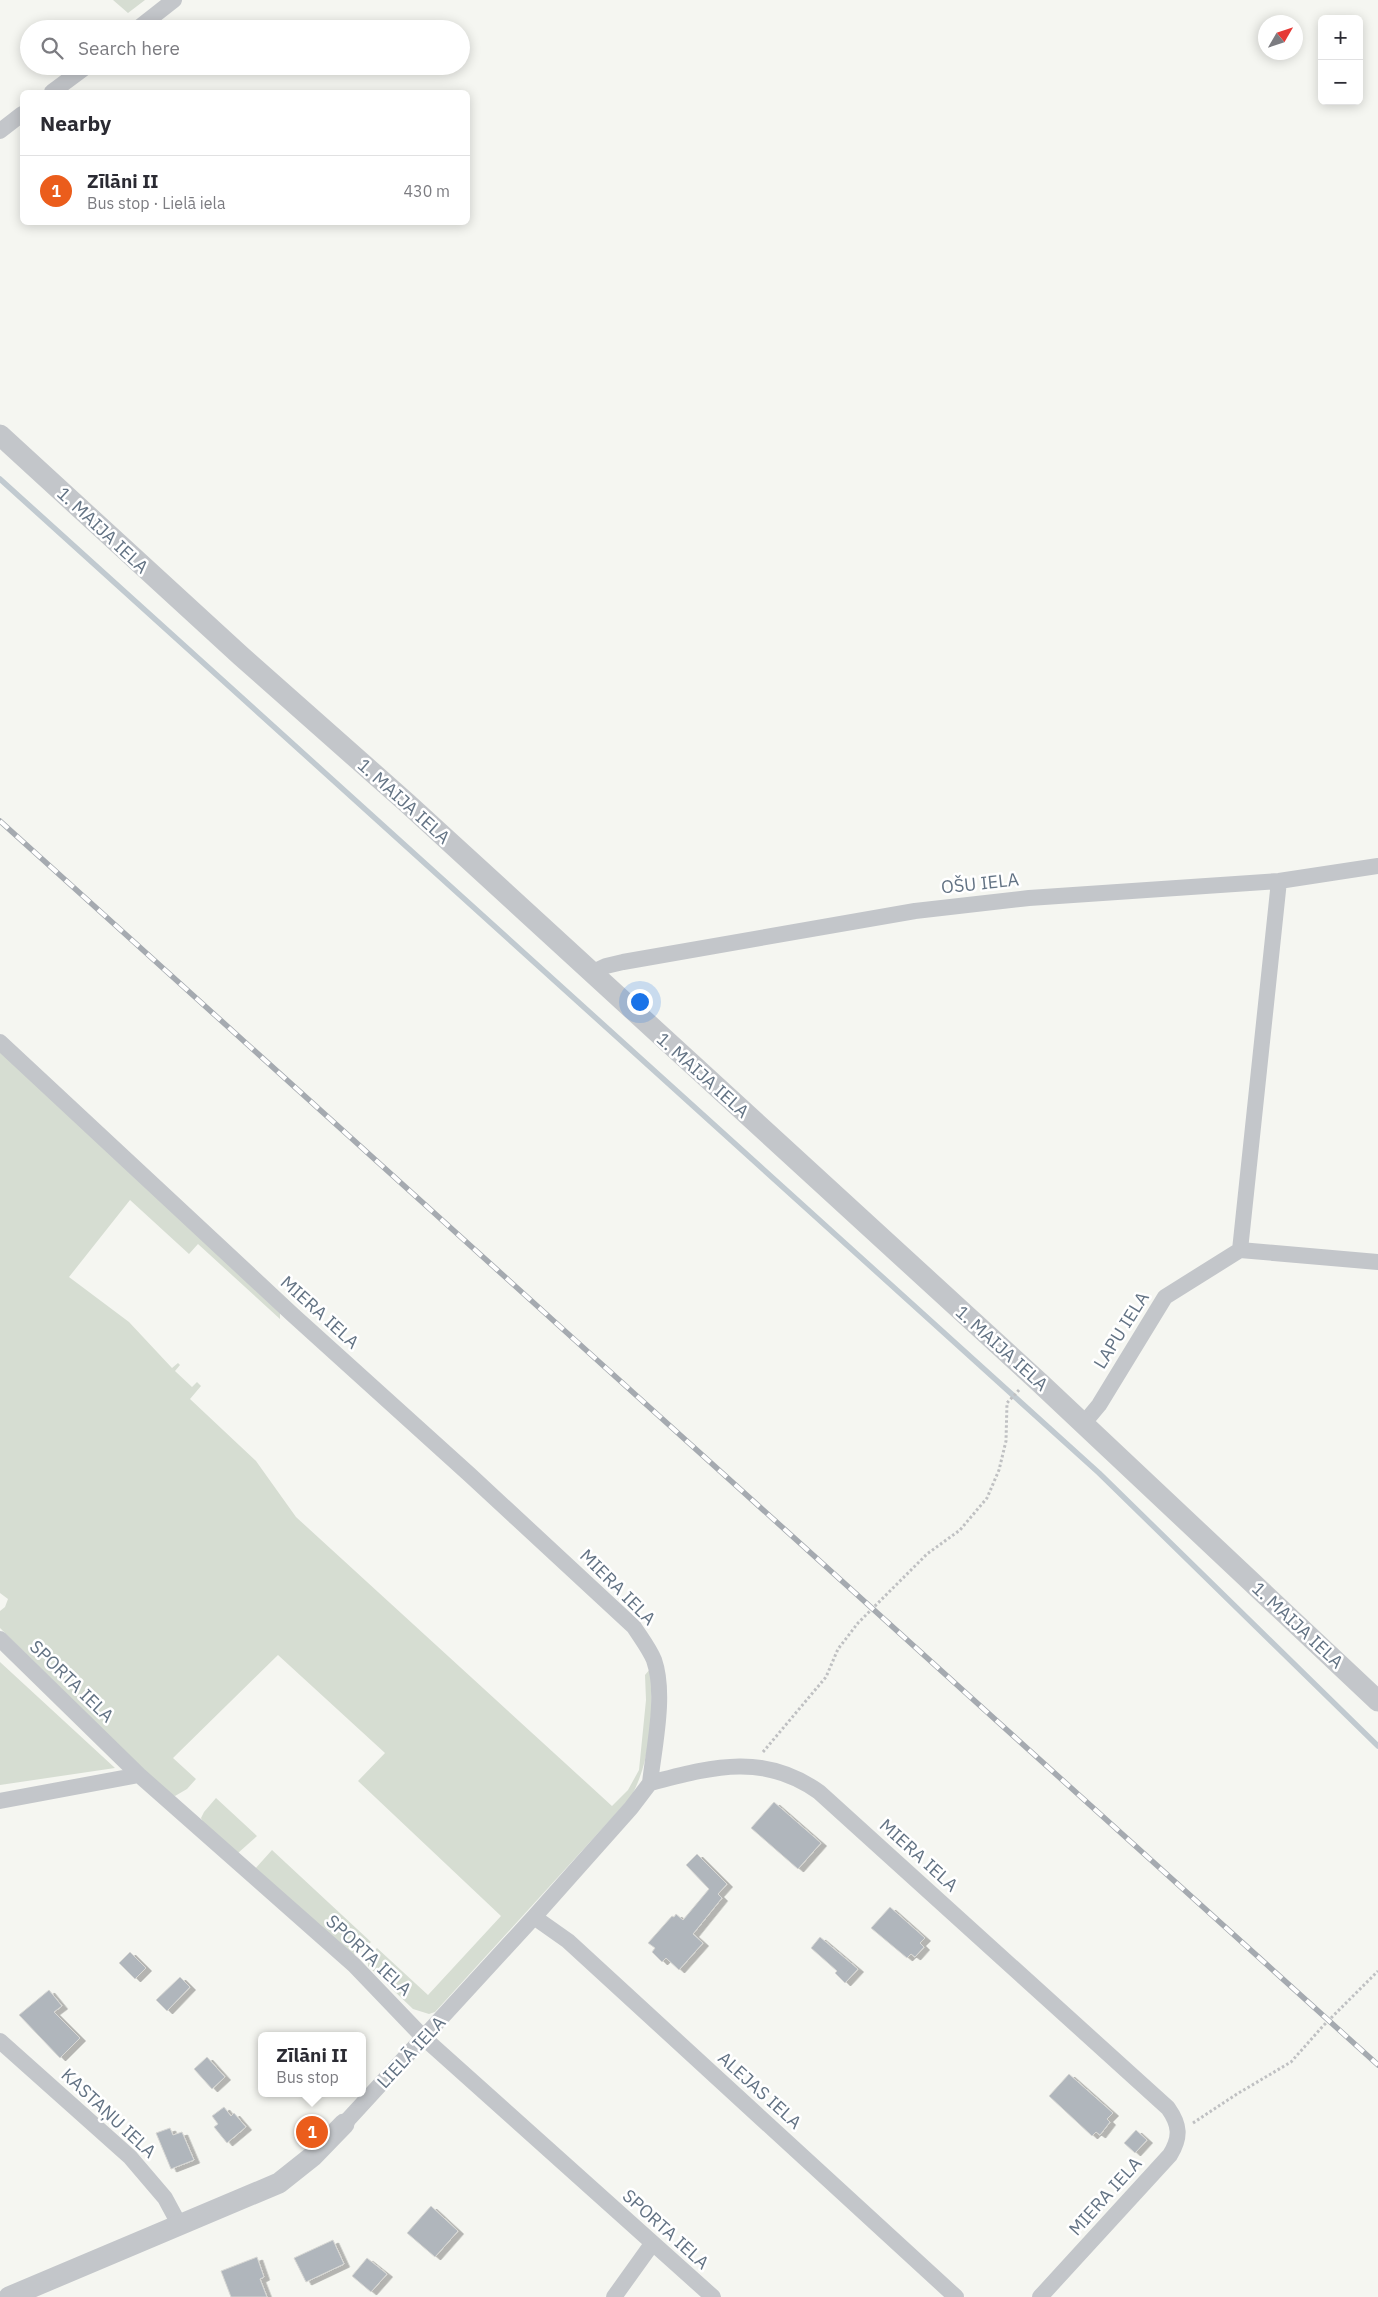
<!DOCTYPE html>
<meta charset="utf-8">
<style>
body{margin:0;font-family:"IBM Plex Sans",sans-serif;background:#f2f2f3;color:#2b2b33}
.controls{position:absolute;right:15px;top:15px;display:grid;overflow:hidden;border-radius:8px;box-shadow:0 2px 12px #0003}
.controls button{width:45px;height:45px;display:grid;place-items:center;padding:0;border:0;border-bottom:1px solid #e1e1e2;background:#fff;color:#2b2b33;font:25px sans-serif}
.compass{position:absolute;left:1258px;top:15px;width:45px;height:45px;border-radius:50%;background:#fff;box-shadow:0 2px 12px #0003;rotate:51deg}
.you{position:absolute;left:639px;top:1001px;width:18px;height:18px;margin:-12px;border:4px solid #fff;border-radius:50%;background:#1a73e8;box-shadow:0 0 0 8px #1a73e833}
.badge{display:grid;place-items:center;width:32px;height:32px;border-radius:50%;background:#eb5d1c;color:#fff;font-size:16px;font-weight:700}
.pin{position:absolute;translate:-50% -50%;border:2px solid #fff;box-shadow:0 1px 5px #0006}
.popup{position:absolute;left:258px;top:2032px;width:108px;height:65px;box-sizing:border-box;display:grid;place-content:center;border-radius:8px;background:#fff;filter:drop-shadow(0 1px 4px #0005);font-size:16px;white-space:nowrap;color:#7c7c81}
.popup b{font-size:19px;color:#2b2b33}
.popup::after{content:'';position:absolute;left:50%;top:100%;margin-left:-10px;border:10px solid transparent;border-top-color:#fff}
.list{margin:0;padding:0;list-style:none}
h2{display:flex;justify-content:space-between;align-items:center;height:65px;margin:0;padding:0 20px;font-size:21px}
h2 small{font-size:16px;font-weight:400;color:#7c7c81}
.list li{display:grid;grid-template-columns:32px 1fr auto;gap:15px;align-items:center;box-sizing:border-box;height:70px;padding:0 20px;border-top:1px solid #e1e1e2}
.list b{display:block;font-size:19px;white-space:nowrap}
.list p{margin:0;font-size:16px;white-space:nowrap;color:#7c7c81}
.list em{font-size:16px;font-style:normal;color:#7c7c81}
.icon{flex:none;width:28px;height:28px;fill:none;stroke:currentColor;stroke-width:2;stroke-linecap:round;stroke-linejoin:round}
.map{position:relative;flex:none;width:1378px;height:2297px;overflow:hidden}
.search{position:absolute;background:#fff;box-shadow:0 2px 12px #0003;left:20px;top:20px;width:450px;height:55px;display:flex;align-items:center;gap:12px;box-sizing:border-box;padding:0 18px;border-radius:28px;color:#7c7c81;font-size:19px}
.panel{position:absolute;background:#fff;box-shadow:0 2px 12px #0003;left:20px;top:90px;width:450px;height:135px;border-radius:8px}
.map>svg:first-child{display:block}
</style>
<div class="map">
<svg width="1378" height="2297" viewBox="0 0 1378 2297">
<defs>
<filter id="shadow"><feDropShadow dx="5.5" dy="3" stdDeviation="0" flood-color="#0004"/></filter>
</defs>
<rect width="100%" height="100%" fill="#f5f6f1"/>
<!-- green -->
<path fill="#d6ddd2" d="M113,0H145L128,13Z
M0,1051L280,1312V1319L198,1244L189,1254L130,1200L69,1277L129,1322L172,1368L178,1363L180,1365L175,1371L192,1387L197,1382L201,1386L190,1399L256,1461L296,1517L612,1806L628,1790L639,1770L646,1700L645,1675L650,1669C653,1712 652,1758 631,1797L435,2012L429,2014L413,2009L368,1966V1957L377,1948L428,1995L501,1916L358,1781L385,1753L278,1655L173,1758L196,1779L187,1789L175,1796L167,1793L0,1628V1611L5,1607L8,1599L0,1593Z
M0,1662L115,1768L0,1785Z
M216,1798L257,1836L238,1853L204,1824L201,1818L204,1812Z
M272,1850L371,1942L356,1955L348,1953L254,1870Z"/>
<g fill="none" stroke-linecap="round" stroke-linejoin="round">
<!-- stream -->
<path stroke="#c1cad0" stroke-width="5.5" d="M0,479L1099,1473L1378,1746"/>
</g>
<!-- building -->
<path fill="#b0b6bc" stroke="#d7d7d4" filter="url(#shadow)" d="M774,1802L821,1843L798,1869L751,1828Z
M697,1854L727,1884L718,1894L722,1898L693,1934L703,1943L679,1970L666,1958L662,1962L652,1952L655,1948L648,1943L672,1916L674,1917L676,1914L683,1920L709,1889L686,1865Z
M890,1907L925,1938L920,1943L924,1947L915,1957L911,1954L907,1958L871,1928Z
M820,1937L858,1969L845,1983L835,1973L837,1971L811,1948Z
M130,1952L146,1968L135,1979L119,1963Z
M180,1977L190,1987L167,2011L156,2000Z
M49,1990L62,2006L54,2012L80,2038L60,2058L19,2015Z
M207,2057L225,2077L212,2089L194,2069Z
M1069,2074L1113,2113L1107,2119L1110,2122L1100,2135L1096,2132L1092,2136L1049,2096Z
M224,2107L231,2116L234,2113L246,2127L227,2143L214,2127L218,2124L212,2116Z
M170,2128L173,2135L182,2132L194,2160L171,2169L156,2133Z
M1136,2130L1147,2140L1135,2153L1124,2143Z
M431,2206L458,2231L435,2257L407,2233Z
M333,2240L344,2264L306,2282L294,2258Z
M257,2257L264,2277L260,2279L267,2297H231L221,2271Z
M367,2258L387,2274L371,2292L352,2276Z"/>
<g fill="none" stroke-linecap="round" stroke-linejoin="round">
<!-- path -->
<path stroke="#bfc0c2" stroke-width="3" stroke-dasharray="2.5 2.5" stroke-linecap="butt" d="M763,1752L826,1677L838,1649L858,1623L927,1554L960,1530L987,1498L999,1470L1006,1441L1007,1403L1020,1389
M1193,2123L1237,2094L1291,2062L1323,2026L1378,1971"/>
<!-- minor -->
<path stroke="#c3c6ca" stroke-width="16" d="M137,29L174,0
M52,92L87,66
M0,131L22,114
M591,973L606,966L623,962L915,911L1029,898L1279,881L1378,866
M0,1042L293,1315L470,1475L634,1627C641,1638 649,1648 654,1660C666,1694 654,1747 650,1783C712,1767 763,1752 819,1792L1168,2108C1180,2125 1181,2137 1170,2155L1040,2297
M1240,1250L1279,881
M1084,1423L1099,1405L1165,1297L1240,1250L1378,1262
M0,1639L139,1775L354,1965L424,2038L713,2297
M0,1801L139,1775
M534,1917L568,1941L956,2297
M0,2041L130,2157L165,2198L179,2224
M344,2124L534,1917L631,1808L650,1783
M614,2297L652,2244"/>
<!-- tertiary -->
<path stroke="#c3c6ca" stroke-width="21" d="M0,435L241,656L407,803L1039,1382L1378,1701
M9,2297L279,2183L313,2156L344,2124"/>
<!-- rail casing -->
<g stroke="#a5aab0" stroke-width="5.5">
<path id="rail" d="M0,821L1378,2065"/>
</g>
<!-- rail -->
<use href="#rail" stroke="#fff" stroke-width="4" stroke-dasharray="11" stroke-linecap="butt"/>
</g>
<g text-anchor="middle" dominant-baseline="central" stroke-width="5" stroke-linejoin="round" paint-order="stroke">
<!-- street labels -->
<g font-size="18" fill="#637384" stroke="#fff">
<text transform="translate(103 530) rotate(43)">1. MAIJA IELA</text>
<text transform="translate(404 801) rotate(42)">1. MAIJA IELA</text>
<text transform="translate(980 883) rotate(-6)">OŠU IELA</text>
<text transform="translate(703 1075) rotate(42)">1. MAIJA IELA</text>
<text transform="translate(320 1312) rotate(42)">MIERA IELA</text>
<text transform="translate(1121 1330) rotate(-58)">LAPU IELA</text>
<text transform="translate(1002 1348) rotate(42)">1. MAIJA IELA</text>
<text transform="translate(618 1587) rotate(45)">MIERA IELA</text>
<text transform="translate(1298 1625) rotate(43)">1. MAIJA IELA</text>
<text transform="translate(72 1681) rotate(44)">SPORTA IELA</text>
<text transform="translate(919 1855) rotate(42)">MIERA IELA</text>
<text transform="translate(369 1955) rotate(43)">SPORTA IELA</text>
<text transform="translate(411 2052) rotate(-47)">LIELĀ IELA</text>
<text transform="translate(760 2090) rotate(42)">ALEJAS IELA</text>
<text transform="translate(109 2113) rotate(43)">KASTAŅU IELA</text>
<text transform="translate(1105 2196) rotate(-48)">MIERA IELA</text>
<text transform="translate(666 2229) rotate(42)">SPORTA IELA</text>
</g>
</g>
</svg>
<div class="controls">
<button>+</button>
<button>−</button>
</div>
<svg class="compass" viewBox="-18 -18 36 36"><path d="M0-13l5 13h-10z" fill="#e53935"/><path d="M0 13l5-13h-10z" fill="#7c7c81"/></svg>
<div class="you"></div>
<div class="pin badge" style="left:312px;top:2132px">1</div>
<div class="popup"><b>Zīlāni II</b>Bus stop</div>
<div class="search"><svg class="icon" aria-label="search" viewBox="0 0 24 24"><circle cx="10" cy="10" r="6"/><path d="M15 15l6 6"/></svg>Search here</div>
<section class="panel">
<h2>Nearby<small></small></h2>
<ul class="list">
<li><span class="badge">1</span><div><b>Zīlāni II</b><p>Bus stop · Lielā iela</p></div><em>430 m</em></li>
</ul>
</section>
</div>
